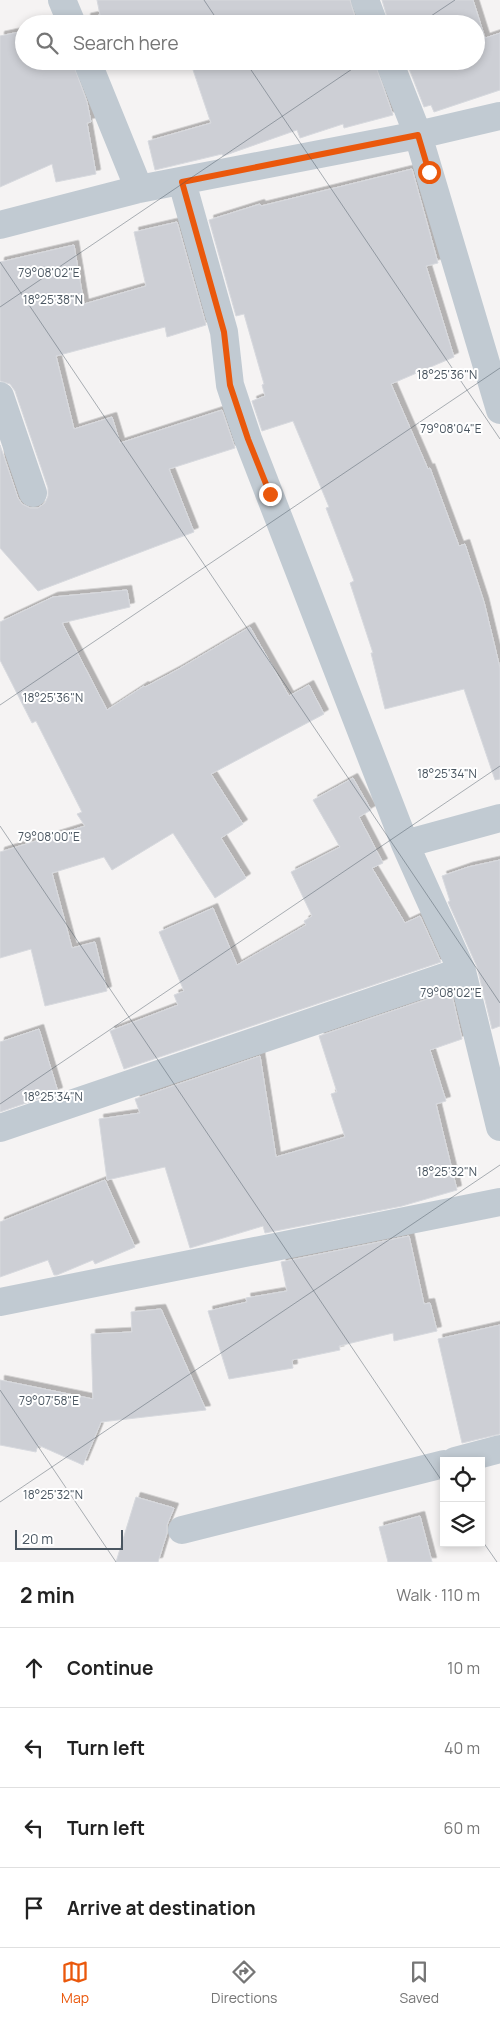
<!DOCTYPE html>
<meta charset="utf-8">
<style>
body{margin:0;font-family:Manrope,sans-serif;background:#f2f2f2;color:#222}
.controls{position:absolute;right:15px;bottom:15px;display:grid;overflow:hidden;border-radius:0px;box-shadow:0 2px 8px #0003}
.controls button{width:45px;height:45px;display:grid;place-items:center;padding:0;border:0;border-bottom:1px solid #e0e0e0;background:#fff;color:#222;font:25px sans-serif}
.scale{position:absolute;left:15px;bottom:12px;width:108px;box-sizing:border-box;padding-left:5px;border:2px solid #4a5661;border-top:0;font-size:14px;line-height:18px;white-space:nowrap;color:#4a5661;-webkit-text-stroke:4px #fff;paint-order:stroke}
.stop{position:absolute;width:15px;height:15px;margin:-11px;border:4px solid #ea580c;border-radius:50%;background:#fff}
.stop.end{background:#ea580c;border-color:#fff;box-shadow:0 1px 5px #0008}
.list{margin:0;padding:0;list-style:none}
h2{display:flex;justify-content:space-between;align-items:center;height:65px;margin:0;padding:0 20px;font-size:21px}
h2 small{font-size:16px;font-weight:400;color:#767676}
.list li{display:grid;grid-template-columns:32px 1fr auto;gap:15px;align-items:center;box-sizing:border-box;height:80px;padding:0 20px;border-top:1px solid #e0e0e0}
.list b{display:block;font-size:19px;white-space:nowrap}
.list em{font-size:16px;font-style:normal;color:#767676}
.icon{flex:none;width:28px;height:28px;fill:none;stroke:currentColor;stroke-width:2;stroke-linecap:round;stroke-linejoin:round}
.map{position:relative;flex:none;width:500px;height:1562px;overflow:hidden}
.search{position:absolute;background:#fff;box-shadow:0 2px 8px #0003;left:15px;right:15px;top:15px;height:55px;display:flex;align-items:center;gap:12px;box-sizing:border-box;padding:0 18px;border-radius:28px;color:#767676;font-size:19px}
.sheet{height:385px;background:#fff}
nav{display:flex;justify-content:space-around;align-items:center;box-sizing:border-box;height:70px;border-top:1px solid #e0e0e0;background:#fff;font-size:14px;color:#767676}
nav a{display:grid;justify-items:center;gap:2px}
nav .on{color:#ea580c}
.map>svg:first-child{display:block}
</style>
<div class="map">
<svg width="500" height="1562" viewBox="0 0 500 1562">
<defs>
<filter id="shadow"><feDropShadow dx="4.5" dy="-4.5" stdDeviation="0" flood-color="#0004"/></filter>
</defs>
<rect width="100%" height="100%" fill="#f5f3f3"/>
<!-- building -->
<path fill="#cdcfd5" stroke="#d7d9de" filter="url(#shadow)" d="M97,0H350L357,24H87L86,18L100,15Z
M382,0H473L485,38L500,33V90L434,112L431,105L424,107L406,61H476V24H389Z
M24,31V61H72L87,102L91,122L87,123L96,174L56,182L52,164L0,187V36Z
M104,61H133L107,69Z
M190,61H374L393,115L344,128L343,124L300,138L297,130L223,156L222,154L155,170L148,141L211,123Z
M412,169L438,263L426,266L454,357L391,384L428,469L430,468L459,546L465,544L484,602L500,668V779L495,780L464,689L385,709L371,653H373L350,583L354,581L326,508L329,507L293,421L262,431L252,401L265,396L262,385L264,384L244,314L236,316L209,220L260,204L261,206Z
M177,222L206,325L167,337L165,327L56,356L74,429L112,417L120,443L222,410L235,448L169,469L194,532L38,591L0,548V445L18,498L22,504L30,508H38L45,503L48,496V488L15,391L10,384L0,381V262L74,245L84,304L146,286L134,232Z
M127,590L130,607L62,623L107,710L144,686L145,687L177,670L250,627L289,696L309,685L324,714L211,774L243,824L221,838L246,878L215,898L173,833L112,870L104,857L52,873L72,948L95,942L107,991L45,1006L31,949L0,958V852L85,826L77,814L82,812L36,721L32,723L0,660V622L53,597Z
M353,778L371,810L359,817L383,863L372,868L405,923L420,916L441,962L124,1069L110,1031L178,1005L174,995L184,991L159,932L213,908L237,965L306,925L304,921L312,916L291,872L340,847L313,800Z
M500,860V1026L492,1029L477,967L448,902L450,901L442,876L468,867Z
M451,991L462,1039L430,1050L446,1101L436,1104L457,1190L402,1206L265,1233L263,1226L190,1248L165,1167L107,1180L99,1119L140,1113L135,1099L260,1056L276,1157L345,1137L331,1094L337,1092L319,1036Z
M39,1029L58,1092L0,1112V1042Z
M105,1180L135,1247L95,1264L93,1260L57,1275H54L48,1260L0,1277V1222Z
M409,1236L424,1304L430,1303L437,1331L394,1341L393,1333L339,1346L340,1350L292,1360L293,1368L229,1379L208,1311L247,1302L246,1298L287,1291L281,1262Z
M161,1309L206,1410L101,1422L83,1465L38,1445L36,1452L0,1445V1380L93,1399L91,1334L132,1332L131,1312Z
M500,1325V1434L462,1443L438,1339Z
M136,1497L174,1508L167,1525V1533L158,1562H116Z
M420,1516L432,1562H388L379,1527Z"/>
<g fill="none" stroke-linecap="round" stroke-linejoin="round">
<!-- street -->
<path stroke="#c1cad2" stroke-width="28" d="M62,0L72,24
M365,0L374,24
M87,61L139,189
M389,61L418,135L500,410
M182,182L224,332L230,385L248,439L405,844L462,971L500,1127
M0,225L139,189L418,135L500,116
M0,396L33,493
M405,844L500,818
M0,1128L462,971
M0,1302L500,1202
M455,1461L500,1449
M182,1530L444,1464"/>
</g>
<g fill="none" stroke-linecap="round" stroke-linejoin="round">
<!-- route -->
<path stroke="#ea580c" stroke-width="6" d="M270,494L248,439L230,385L224,332L182,182L418,135L429,172"/>
</g>
<!-- ticks -->
<path fill="none" stroke="#4a5661" stroke-width="1" stroke-opacity="0.45" d="M204,0L220,24M419,24L455,0M245,61L500,439M0,262L500,1003M0,307L364,61M0,705L500,368M0,826L444,1484M0,1104L500,766M0,1390L116,1562M0,1502L500,1165M481,1539L497,1562"/>
<g font-size="12" text-anchor="middle" fill="#4a5661" stroke="#fff" stroke-width="4" stroke-linejoin="round" paint-order="stroke">
<text x="49" y="277">79°08'02"E</text>
<text x="53" y="304">18°25'38"N</text>
<text x="447" y="379">18°25'36"N</text>
<text x="451" y="433">79°08'04"E</text>
<text x="53" y="702">18°25'36"N</text>
<text x="447" y="778">18°25'34"N</text>
<text x="49" y="841">79°08'00"E</text>
<text x="451" y="997">79°08'02"E</text>
<text x="53" y="1101">18°25'34"N</text>
<text x="447" y="1176">18°25'32"N</text>
<text x="49" y="1405">79°07'58"E</text>
<text x="53" y="1499">18°25'32"N</text>
</g>
</svg>
<div class="controls">
<button><svg class="icon" aria-label="locate" viewBox="0 0 24 24"><circle cx="12" cy="12" r="6"/><path d="M12 2v4M12 18v4M2 12h4M18 12h4"/></svg></button>
<button><svg class="icon" aria-label="layers" viewBox="0 0 24 24"><path d="M12 4l9 5-9 5-9-5zM3 14l9 5 9-5"/></svg></button>
</div>
<div class="scale">20 m</div>
<div class="stop" style="left:429px;top:172px"></div>
<div class="stop end" style="left:270px;top:494px"></div>
<div class="search"><svg class="icon" aria-label="search" viewBox="0 0 24 24"><circle cx="10" cy="10" r="6"/><path d="M15 15l6 6"/></svg>Search here</div>
</div>
<section class="sheet">
<h2>2 min<small>Walk · 110 m</small></h2>
<ul class="list">
<li><svg class="icon" aria-label="ahead" viewBox="0 0 24 24"><path d="M12 20V5M6 11l6-6 6 6"/></svg><div><b>Continue</b></div><em>10 m</em></li>
<li><svg class="icon" aria-label="left" viewBox="0 0 24 24"><path d="M17 20v-9H6M10 6l-5 5 5 5"/></svg><div><b>Turn left</b></div><em>40 m</em></li>
<li><svg class="icon" aria-label="left" viewBox="0 0 24 24"><path d="M17 20v-9H6M10 6l-5 5 5 5"/></svg><div><b>Turn left</b></div><em>60 m</em></li>
<li><svg class="icon" aria-label="arrive" viewBox="0 0 24 24"><path d="M6 21V4h12l-3 4 3 4H6"/></svg><div><b>Arrive at destination</b></div></li>
</ul>
</section>
<nav>
<a class="on"><svg class="icon" aria-label="map" viewBox="0 0 24 24"><path d="M3 6l6-2 6 2 6-2v14l-6 2-6-2-6 2zM9 4v14M15 6v14"/></svg>Map</a>
<a><svg class="icon" aria-label="directions" viewBox="0 0 24 24"><path d="M12 3l9 9-9 9-9-9zM9 14v-3h6M13 9l2 2-2 2"/></svg>Directions</a>
<a><svg class="icon" aria-label="saved" viewBox="0 0 24 24"><path d="M7 4h10v16l-5-4-5 4z"/></svg>Saved</a>
</nav>
